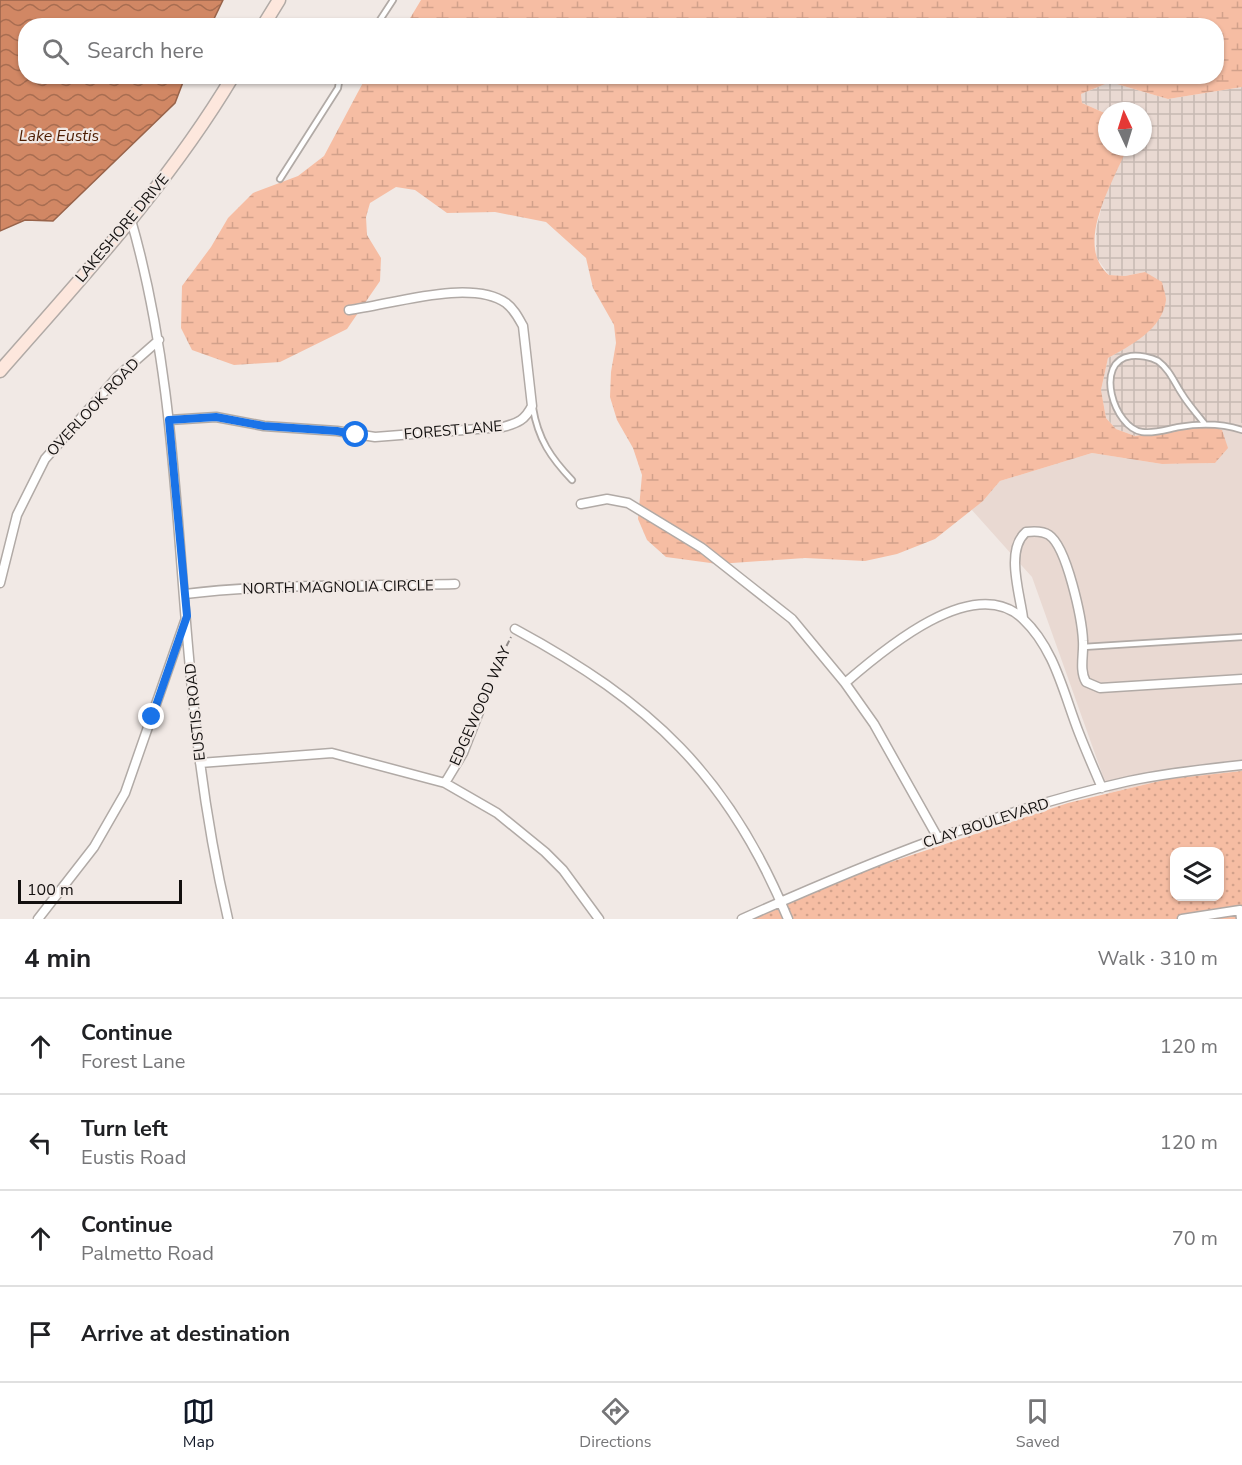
<!DOCTYPE html>
<meta charset="utf-8">
<style>
body{margin:0;font-family:"Nunito Sans",sans-serif;background:#f2f2f2;color:#202124}
.controls{position:absolute;right:18px;bottom:18px;display:grid;overflow:hidden;border-radius:12px;box-shadow:0 2px 4px #0004}
.controls button{width:54px;height:54px;display:grid;place-items:center;padding:0;border:0;border-bottom:2px solid #e0e0e0;background:#fff;color:#202124;font:30px sans-serif}
.compass{position:absolute;left:1098px;top:102px;width:54px;height:54px;border-radius:50%;background:#fff;box-shadow:0 2px 4px #0004;rotate:356deg}
.scale{position:absolute;left:18px;bottom:15px;width:164px;box-sizing:border-box;padding-left:6px;border:3px solid #13100f;border-top:0;font-size:16px;line-height:21px;white-space:nowrap;color:#13100f;-webkit-text-stroke:4px #f1e9e5;paint-order:stroke}
.stop{position:absolute;width:18px;height:18px;margin:-14px;border:4px solid #1a73e8;border-radius:50%;background:#fff}
.stop.end{background:#1a73e8;border-color:#fff;box-shadow:0 2px 6px #0008}
.list{margin:0;padding:0;list-style:none}
h2{display:flex;justify-content:space-between;align-items:center;height:78px;margin:0;padding:0 24px;font-size:26px}
h2 small{font-size:20px;font-weight:400;color:#757577}
.list li{display:grid;grid-template-columns:39px 1fr auto;gap:18px;align-items:center;box-sizing:border-box;height:96px;padding:0 24px;border-top:2px solid #e0e0e0}
.list b{display:block;font-size:22px;white-space:nowrap}
.list p{margin:0;font-size:20px;white-space:nowrap;color:#757577}
.list em{font-size:20px;font-style:normal;color:#757577}
.icon{flex:none;width:33px;height:33px;fill:none;stroke:currentColor;stroke-width:2;stroke-linecap:round;stroke-linejoin:round}
.map{position:relative;flex:none;width:1242px;height:919px;overflow:hidden}
.search{position:absolute;background:#fff;box-shadow:0 2px 4px #0004;left:18px;right:18px;top:18px;height:66px;display:flex;align-items:center;gap:15px;box-sizing:border-box;padding:0 21px;border-radius:24px;color:#757577;font-size:22px}
.sheet{height:462px;background:#fff}
nav{display:flex;justify-content:space-around;align-items:center;box-sizing:border-box;height:84px;border-top:2px solid #e0e0e0;background:#fff;font-size:16px;color:#757577}
nav a{display:grid;justify-items:center;gap:3px}
nav .on{color:#111827}
.map>svg:first-child{display:block}
</style>
<div class="map">
<svg width="1242" height="919" viewBox="0 0 1242 919">
<defs>
<pattern id="industrial-grid" width="8" height="8" patternUnits="userSpaceOnUse" patternTransform="scale(1.5)"><rect width="8" height="8" fill="#e9d9d2"/><path d="M0 4h8M4 0v8" fill="none" stroke="#c7b9b3"/></pattern>
<pattern id="grass-dots" width="8" height="8" patternUnits="userSpaceOnUse" patternTransform="scale(1.5)"><rect width="8" height="8" fill="#f6bda3"/><path d="M2 2h.1M6 6h.1" fill="none" stroke="#d2a18b" stroke-width="1.8" stroke-linecap="round"/></pattern>
<pattern id="wetland-marsh" width="20" height="14" patternUnits="userSpaceOnUse" patternTransform="scale(1.5)"><rect width="20" height="14" fill="#f6bda3"/><path d="M1 5h8M5 5V1M11 12h8M15 12V8" fill="none" stroke="#d2a18b"/></pattern>
<pattern id="water-waves" width="16" height="10" patternUnits="userSpaceOnUse" patternTransform="scale(1.5)"><rect width="16" height="10" fill="#d18764"/><path d="M0 5q4-4 8 0t8 0" fill="none" stroke="#a86d51"/></pattern>
</defs>
<rect width="100%" height="100%" fill="#f1e9e5"/>
<!-- built -->
<path fill="#e9d9d2" d="M1242,423V771L1168,779L1109,793L1032,577L971,509L983,501L1000,481L1092,453L1162,464L1215,463L1207,426Z"/>
<!-- industrial -->
<path fill="url(#industrial-grid)" d="M1110,82L1168,99L1242,87V423L1135,436L1116,429L1106,418L1101,390L1108,358L1132,344L1145,272L1125,276L1109,275L1096,257V229L1105,194L1126,147H1143V111H1107V114L1082,103L1081,94Z"/>
<!-- grass -->
<path fill="url(#grass-dots)" fill-rule="evenodd" d="M1242,771V919H747L846,877L1068,803L1168,779ZM1174,852H1220V896H1174Z"/>
<!-- wetland -->
<path fill="url(#wetland-marsh)" d="M421,0H1242V87L1168,99L1110,82L1081,94L1082,103L1107,114V147L1127,148C1114,181 1073,245 1109,275L1125,276L1145,272L1162,282C1163,287 1166,295 1166,300C1163,329 1130,346 1108,358L1101,390L1106,418L1116,429L1135,436L1203,424L1222,430L1228,448L1215,463L1162,464L1092,453L1000,481L983,501L935,539L897,554L865,561L805,558L718,564L666,557L647,540L638,519L642,475L633,448L617,420L610,397L611,372L616,343L614,325L593,288L586,258L546,222L495,212L447,213L415,190L396,187L370,203L366,217L367,235L381,258L380,281L347,329L280,362L234,365L192,350L181,328L182,286L211,247L228,218L253,193L298,176L324,156L366,77L1216,76V26L406,25Z"/>
<!-- water -->
<path fill="url(#water-waves)" stroke="#98634a" stroke-width="1.5" d="M0,0H223L211,25L26,26V76L185,77L175,103L53,221L25,220L0,231Z"/>
<g fill="none" stroke-linecap="round" stroke-linejoin="round">
<!-- lane casing -->
<g stroke="#b1aaa6" stroke-width="8">
<path id="lane" d="M376,26L393,0
M280,179L338,88L340,76
M533,408C538,439 551,458 572,480
M1204,423C1197,414 1188,404 1182,394C1174,382 1170,370 1158,361C1151,357 1139,355 1131,356C1093,361 1114,428 1142,432C1154,434 1168,429 1179,427C1201,423 1220,423 1242,430
M1083,647L1242,637"/>
</g>
<!-- street casing -->
<g stroke="#b1aaa6" stroke-width="11">
<path id="street" d="M131,220C177,379 176,545 194,709C201,780 212,850 228,919
M169,420L216,417L264,426L337,431L375,437L503,427C518,423 525,420 532,406L523,326C518,317 514,309 506,303C470,278 390,305 349,310
M581,504L607,499L628,503L702,548L792,619L845,683L874,724L938,838
M0,583L17,515L45,459L118,376L159,340
M185,594C275,583 364,586 455,584
M1023,618C1020,594 1005,550 1026,532C1034,531 1043,531 1049,535C1067,547 1082,619 1083,641C1084,654 1079,670 1086,682L1100,688L1242,679
M515,629C650,702 729,775 788,919
M845,683C883,650 974,572 1023,619C1055,649 1064,695 1079,733C1086,751 1094,769 1102,788
M200,763L332,753L445,783L497,813L545,852L563,870L599,919
M445,783L463,753L479,712
M38,919L94,847L125,793L185,621
M742,919C867,863 995,811 1129,781C1166,773 1204,769 1242,765
M1182,919L1240,910L1241,919"/>
</g>
<!-- secondary casing -->
<g stroke="#b1aaa6" stroke-width="15">
<path id="secondary" d="M263,26L279,0
M0,371C83,276 168,185 233,76"/>
</g>
<!-- path -->
<path stroke="#908a88" stroke-width="2" stroke-dasharray="6 3" stroke-linecap="butt" d="M482,704L497,665L511,637"/>
<!-- lane -->
<use href="#lane" stroke="#fff" stroke-width="4.5"/>
<!-- street -->
<use href="#street" stroke="#fff" stroke-width="8"/>
<!-- secondary -->
<use href="#secondary" stroke="#fde7dd" stroke-width="12"/>
</g>
<g fill="none" stroke-linecap="round" stroke-linejoin="round">
<!-- route -->
<path stroke="#1a73e8" stroke-width="8" d="M152,717L187,616L169,420L216,417L264,426L337,431L356,435"/>
</g>
<g text-anchor="middle" dominant-baseline="central" stroke-width="4.5" stroke-linejoin="round" paint-order="stroke">
<!-- street labels -->
<g font-size="15" fill="#13100f" stroke="#f1e9e5">
<text transform="translate(122 228) rotate(-50)">LAKESHORE DRIVE</text>
<text transform="translate(93 407) rotate(-47)">OVERLOOK ROAD</text>
<text transform="translate(453 430) rotate(-5)">FOREST LANE</text>
<text transform="translate(338 587) rotate(-1)">NORTH MAGNOLIA CIRCLE</text>
<text transform="translate(480 706) rotate(-66)">EDGEWOOD WAY</text>
<text transform="translate(195 712) rotate(-96)">EUSTIS ROAD</text>
<text transform="translate(986 823) rotate(-18)">CLAY BOULEVARD</text>
</g>
<!-- water labels -->
<g font-size="16" font-style="italic" fill="#4c1d02" stroke="#f1e9e5">
<text x="59" y="136">Lake Eustis</text>
</g>
</g>
</svg>
<div class="controls">
<button><svg class="icon" aria-label="layers" viewBox="0 0 24 24"><path d="M12 4l9 5-9 5-9-5zM3 14l9 5 9-5"/></svg></button>
</div>
<svg class="compass" viewBox="-18 -18 36 36"><path d="M0-13l5 13h-10z" fill="#e53935"/><path d="M0 13l5-13h-10z" fill="#757577"/></svg>
<div class="scale">100 m</div>
<div class="stop" style="left:356px;top:435px"></div>
<div class="stop end" style="left:152px;top:717px"></div>
<div class="search"><svg class="icon" aria-label="search" viewBox="0 0 24 24"><circle cx="10" cy="10" r="6"/><path d="M15 15l6 6"/></svg>Search here</div>
</div>
<section class="sheet">
<h2>4 min<small>Walk · 310 m</small></h2>
<ul class="list">
<li><svg class="icon" aria-label="ahead" viewBox="0 0 24 24"><path d="M12 20V5M6 11l6-6 6 6"/></svg><div><b>Continue</b><p>Forest Lane</p></div><em>120 m</em></li>
<li><svg class="icon" aria-label="left" viewBox="0 0 24 24"><path d="M17 20v-9H6M10 6l-5 5 5 5"/></svg><div><b>Turn left</b><p>Eustis Road</p></div><em>120 m</em></li>
<li><svg class="icon" aria-label="ahead" viewBox="0 0 24 24"><path d="M12 20V5M6 11l6-6 6 6"/></svg><div><b>Continue</b><p>Palmetto Road</p></div><em>70 m</em></li>
<li><svg class="icon" aria-label="arrive" viewBox="0 0 24 24"><path d="M6 21V4h12l-3 4 3 4H6"/></svg><div><b>Arrive at destination</b></div></li>
</ul>
</section>
<nav>
<a class="on"><svg class="icon" aria-label="map" viewBox="0 0 24 24"><path d="M3 6l6-2 6 2 6-2v14l-6 2-6-2-6 2zM9 4v14M15 6v14"/></svg>Map</a>
<a><svg class="icon" aria-label="directions" viewBox="0 0 24 24"><path d="M12 3l9 9-9 9-9-9zM9 14v-3h6M13 9l2 2-2 2"/></svg>Directions</a>
<a><svg class="icon" aria-label="saved" viewBox="0 0 24 24"><path d="M7 4h10v16l-5-4-5 4z"/></svg>Saved</a>
</nav>
